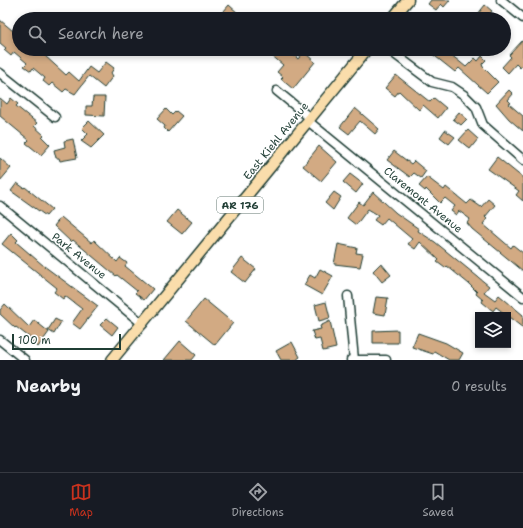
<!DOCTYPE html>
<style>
body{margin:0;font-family:"Shantell Sans",sans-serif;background:#242831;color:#f1f3f6}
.controls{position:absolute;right:12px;bottom:12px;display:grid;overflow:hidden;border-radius:0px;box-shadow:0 2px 6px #0003}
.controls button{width:36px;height:36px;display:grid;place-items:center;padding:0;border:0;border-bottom:1px solid #363941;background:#171b24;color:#f1f3f6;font:20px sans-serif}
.scale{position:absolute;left:12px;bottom:10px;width:109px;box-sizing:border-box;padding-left:4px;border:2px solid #1f3d34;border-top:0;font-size:11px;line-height:14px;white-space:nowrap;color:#1f3d34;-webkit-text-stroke:3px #fff;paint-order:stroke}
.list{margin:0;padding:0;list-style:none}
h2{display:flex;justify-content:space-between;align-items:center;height:52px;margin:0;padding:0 16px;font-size:17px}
h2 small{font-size:13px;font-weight:400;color:#9ea1a6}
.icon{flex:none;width:22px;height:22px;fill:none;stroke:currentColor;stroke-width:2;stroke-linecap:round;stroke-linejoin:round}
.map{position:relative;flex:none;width:523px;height:360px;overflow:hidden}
.search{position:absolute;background:#171b24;box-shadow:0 2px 6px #0003;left:12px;right:12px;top:12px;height:44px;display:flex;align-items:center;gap:10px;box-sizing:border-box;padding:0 14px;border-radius:22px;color:#9ea1a6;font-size:15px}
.sheet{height:112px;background:#171b24}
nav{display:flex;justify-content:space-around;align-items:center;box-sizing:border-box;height:56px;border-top:1px solid #363941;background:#171b24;font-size:11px;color:#9ea1a6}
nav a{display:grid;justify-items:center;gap:2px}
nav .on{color:#c8321e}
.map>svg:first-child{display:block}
</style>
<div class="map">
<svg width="523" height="360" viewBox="0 0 523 360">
<rect width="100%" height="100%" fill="#fff"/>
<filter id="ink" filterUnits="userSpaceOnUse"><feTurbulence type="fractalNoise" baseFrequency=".025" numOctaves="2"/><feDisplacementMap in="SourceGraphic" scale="8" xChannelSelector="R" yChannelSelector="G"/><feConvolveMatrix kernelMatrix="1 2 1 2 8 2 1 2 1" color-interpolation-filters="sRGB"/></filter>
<g filter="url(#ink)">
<!-- building -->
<path fill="#d2aa83" stroke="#1f3d34" d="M431,0H450L444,7L441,4L436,10L428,4Z
M229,5L239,14L234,19H217Z
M485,5L492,11L486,19H474Z
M0,20L19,36V49H32L37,53L39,49L45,54L44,55L66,75L69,72L79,81L89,67L97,73L106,62L114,68L111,73L113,76L104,88L89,76L75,94L66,89L63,92L52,83L49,86L43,81L45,78L33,68L31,71L24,66L27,63L14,52L11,56L4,50L6,48L0,43Z
M523,40V64L520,68L516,64L508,73L502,67L511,57L509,55Z
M264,49H287L298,59L304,52L315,62L293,89L281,79L283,77L277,72L283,65Z
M426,49H444L466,67L475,58L478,61L482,56L486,60L482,64L483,67L498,82L487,93L459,68L455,72Z
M396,75L430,102L434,98L446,108L438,118L423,105L419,110L399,91L395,96L385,88Z
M509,90L513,94L508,100L511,103L509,104L523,116V131L509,119L496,104Z
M93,97H105L104,116L86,115V106H92Z
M0,98L7,104L11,98L18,104L16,106L37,123L34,126L44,135L42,137L50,145L41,155L26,143L29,140L0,116Z
M355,108L379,129L375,134L360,121L349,134L340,127Z
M166,109L172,115L176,111L182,116L168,132L164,128L165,126L157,119Z
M459,112L467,119L461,125L453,119Z
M89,121L104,135L91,148L81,141L88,134L82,128Z
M445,130L455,137L449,144L440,137Z
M468,130L478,139L470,149L459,140Z
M73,139L77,158L60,161L59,158H56L54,150L65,147L64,141Z
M319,146L337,162L321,181L303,166Z
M394,151L411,164L414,161L426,171L421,178L414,173L410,177L387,160Z
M497,157L523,178V201L516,195L519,191L488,169Z
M0,158L11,168L0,181Z
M350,174L363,184L356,193L343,182Z
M427,177L444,190L446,187L467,204L471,200L481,207L488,199L495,205L485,217L487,219L483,224L511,248L513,245L523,253V271L472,229L467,223L470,219L459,211L456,215L451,211L455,206L445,198L440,203L426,189L425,191L419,186Z
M17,183L24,188L25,187L52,209L46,216L11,191Z
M334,192L341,197L333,210L325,203Z
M373,192L396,213L419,229L418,231L435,242L489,286L484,292L495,300L499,295L523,315V328L496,307L493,311L482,302L483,300L476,294L477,292L469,284L447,266L445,268L437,262L439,260L420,242L415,249L408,244L412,239L387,218L381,225L374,220L378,215L368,209L356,225L347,218L359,202L363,205Z
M177,210L192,222L182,234L167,222Z
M61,217L92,243L94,240L117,262L120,258L127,263L125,266L153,289L144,300L135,293L137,291L117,275L116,276L73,240L71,242L54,226Z
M11,233L18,240L16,242L44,266L98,306L80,329L72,323L82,309L65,296L63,299L54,292L57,288L2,244Z
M338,244L357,248L356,253L363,254L360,267L334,264Z
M242,258L256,269L245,283L231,272Z
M381,263L391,275L382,282L373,271Z
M320,269L333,276L322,295L304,285L310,275L315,278Z
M376,297L388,298L385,315L373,313Z
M204,299L233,323L215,345L186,321Z
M326,302L330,318L319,321L315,305Z
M5,304L29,327L34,320L49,332L38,347L32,342L33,340L16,327L15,328L0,314V310Z
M107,318L118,327L112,335L100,325Z
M55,319L61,322L54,334L48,330Z
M330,321L336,348L323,351L320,339L315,340L312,331L321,329L320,326Z
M398,330V343H373V331Z
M418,333L446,343L463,353L459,360H449L434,351L433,354L412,347Z
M180,341L196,355L192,360H164Z
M292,342L300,357L296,360H281L276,351Z"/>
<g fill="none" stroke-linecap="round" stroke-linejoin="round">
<!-- minor casing -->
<g stroke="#1f3d34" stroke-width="11">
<path id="minor" d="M501,0L523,18
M388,49L432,82L452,87L464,95L476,107L483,125L523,160
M0,73L55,117
M277,91L310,118
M308,121L523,297
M0,206L143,324
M348,296L354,360
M0,340L25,360
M351,360H386"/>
</g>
<!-- major casing -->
<g stroke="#1f3d34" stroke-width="13">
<path id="major" d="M392,19L408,0
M112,360L367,49"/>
</g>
<!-- minor -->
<use href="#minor" stroke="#fff" stroke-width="8"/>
<!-- major -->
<use href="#major" stroke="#faddab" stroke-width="10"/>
</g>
</g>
<g text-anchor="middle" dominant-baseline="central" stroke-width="3" stroke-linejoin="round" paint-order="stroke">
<!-- shield labels -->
<rect fill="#fff" stroke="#627771" stroke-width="1" x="217" y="197" width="46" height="16" rx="3"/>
<g font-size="10" font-weight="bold" fill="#1f3d34">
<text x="240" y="205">AR 176</text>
</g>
<!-- street labels -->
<g font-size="11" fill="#1f3d34" stroke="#fff">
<text transform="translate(276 141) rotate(-51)">East Kiehl Avenue</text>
<text transform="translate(423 200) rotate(39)">Claremont Avenue</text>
<text transform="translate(79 256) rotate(39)">Park Avenue</text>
</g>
</g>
</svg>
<div class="controls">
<button><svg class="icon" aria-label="layers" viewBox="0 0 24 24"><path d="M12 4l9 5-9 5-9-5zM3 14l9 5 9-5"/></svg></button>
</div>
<div class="scale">100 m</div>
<div class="search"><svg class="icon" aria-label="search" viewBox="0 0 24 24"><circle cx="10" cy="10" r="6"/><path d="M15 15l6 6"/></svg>Search here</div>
</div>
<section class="sheet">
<h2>Nearby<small>0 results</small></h2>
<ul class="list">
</ul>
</section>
<nav>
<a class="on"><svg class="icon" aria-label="map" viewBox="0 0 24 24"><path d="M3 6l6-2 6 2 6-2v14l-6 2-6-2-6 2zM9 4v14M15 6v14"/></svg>Map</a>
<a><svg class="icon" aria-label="directions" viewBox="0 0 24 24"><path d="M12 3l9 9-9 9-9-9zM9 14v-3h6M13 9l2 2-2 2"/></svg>Directions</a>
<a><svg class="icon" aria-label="saved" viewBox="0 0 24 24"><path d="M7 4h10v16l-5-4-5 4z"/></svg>Saved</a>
</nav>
